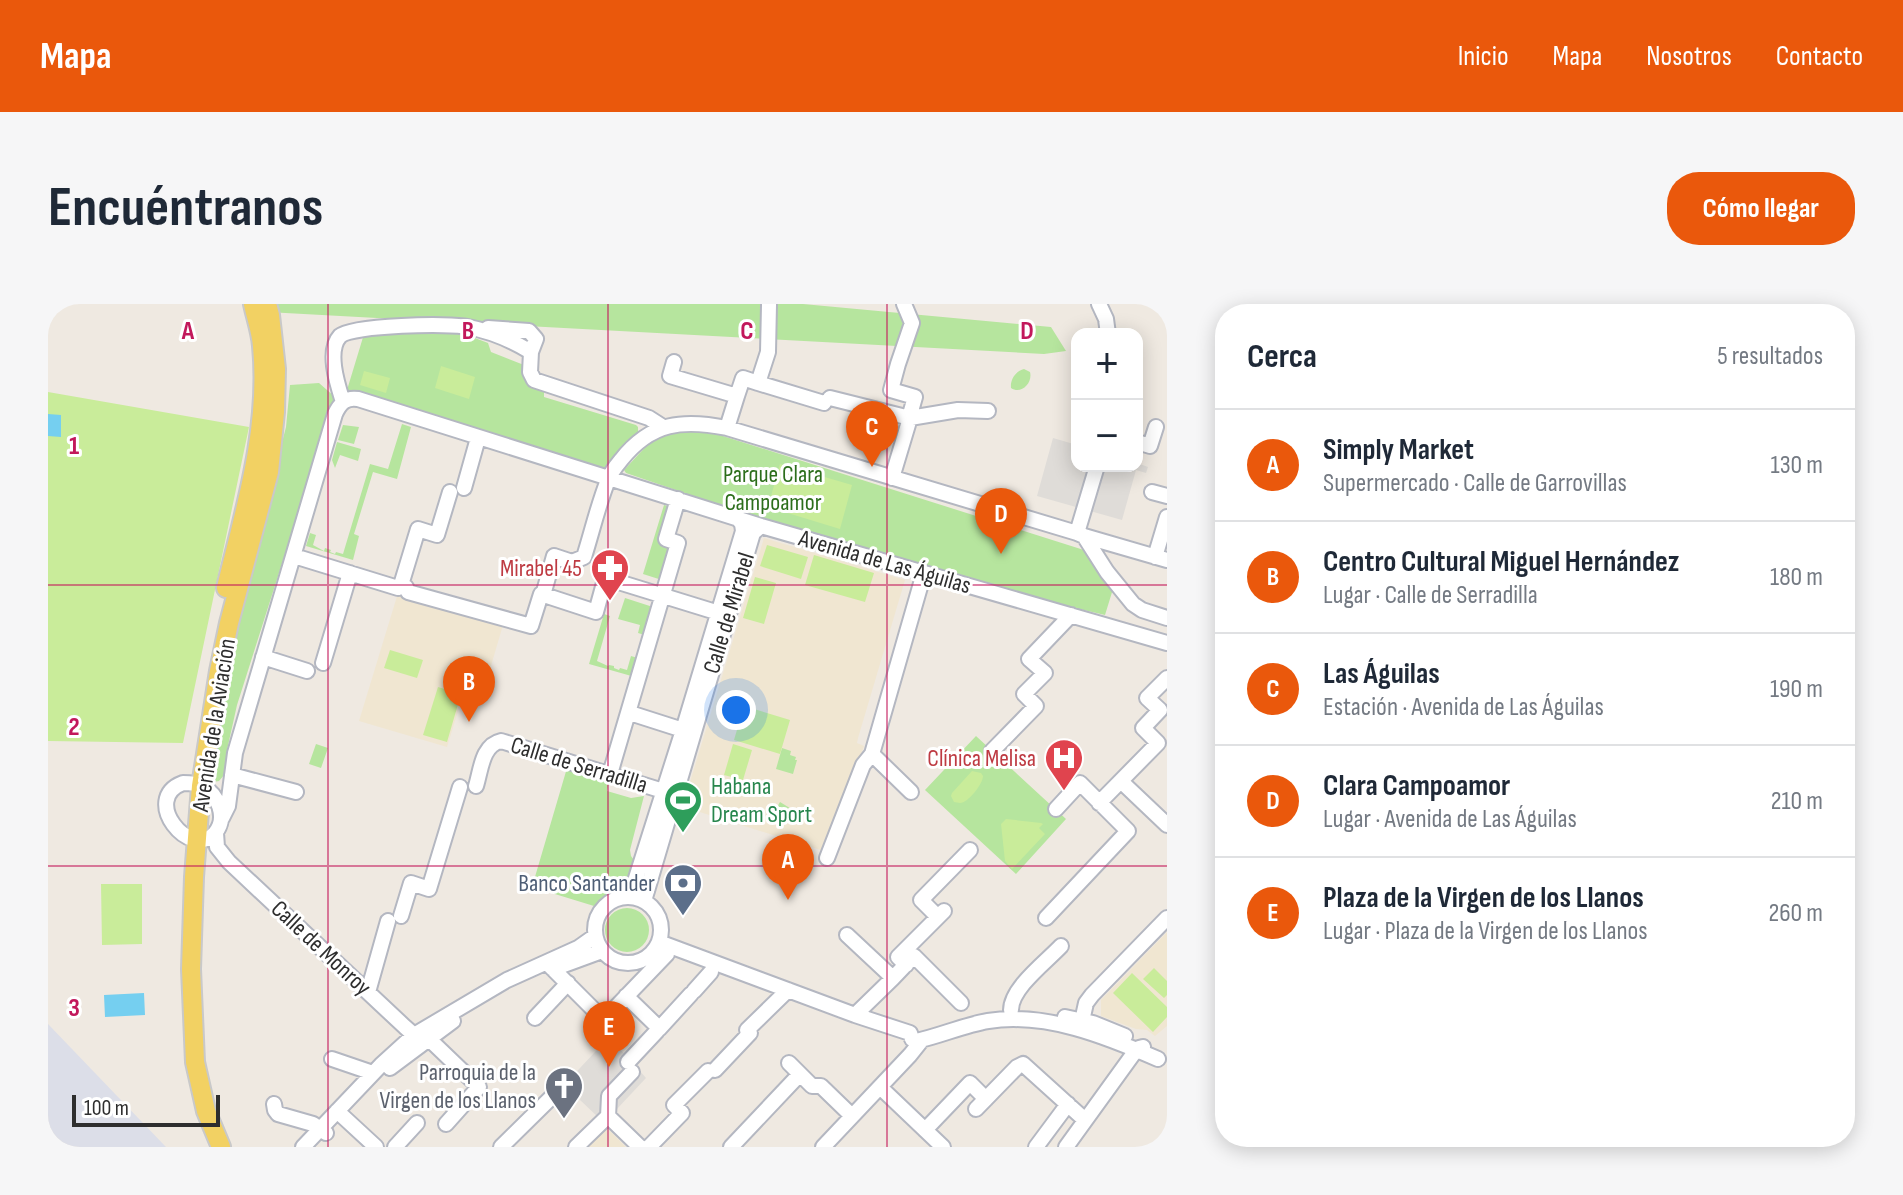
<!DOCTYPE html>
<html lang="es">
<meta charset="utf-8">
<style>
body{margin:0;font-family:"Sofia Sans Condensed",sans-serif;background:#f6f6f7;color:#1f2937}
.controls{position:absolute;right:24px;top:24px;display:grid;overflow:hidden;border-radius:16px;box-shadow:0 4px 20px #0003}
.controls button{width:72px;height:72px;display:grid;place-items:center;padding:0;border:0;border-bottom:2px solid #e0e1e3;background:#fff;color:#1f2937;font:40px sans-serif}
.scale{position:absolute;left:24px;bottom:20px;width:148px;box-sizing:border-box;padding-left:8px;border:4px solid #2e2e2e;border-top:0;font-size:22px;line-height:28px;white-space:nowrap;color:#2e2e2e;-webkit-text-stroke:6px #fff;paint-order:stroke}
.you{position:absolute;left:688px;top:406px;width:28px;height:28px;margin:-20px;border:6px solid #fff;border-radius:50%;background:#1a73e8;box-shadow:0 0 0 12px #1a73e833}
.badge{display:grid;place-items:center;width:52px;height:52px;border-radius:50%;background:#ea580c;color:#fff;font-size:26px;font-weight:700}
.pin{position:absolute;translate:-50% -66px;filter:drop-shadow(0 2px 4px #0008)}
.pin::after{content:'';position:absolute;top:42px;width:28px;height:24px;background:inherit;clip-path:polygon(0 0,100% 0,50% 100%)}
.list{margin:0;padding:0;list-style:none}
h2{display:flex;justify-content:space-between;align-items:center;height:104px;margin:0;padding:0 32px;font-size:34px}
h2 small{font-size:26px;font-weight:400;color:#747a83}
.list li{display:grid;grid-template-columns:52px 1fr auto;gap:24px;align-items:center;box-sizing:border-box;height:112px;padding:0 32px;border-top:2px solid #e0e1e3}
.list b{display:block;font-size:30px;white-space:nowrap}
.list p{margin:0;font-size:26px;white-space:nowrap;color:#747a83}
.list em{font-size:26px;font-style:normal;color:#747a83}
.map{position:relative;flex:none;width:1119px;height:843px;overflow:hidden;border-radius:32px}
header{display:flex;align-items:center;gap:48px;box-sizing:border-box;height:112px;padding:0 40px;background:#ea580c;color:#fff}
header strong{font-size:38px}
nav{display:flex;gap:44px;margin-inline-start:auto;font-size:28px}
.intro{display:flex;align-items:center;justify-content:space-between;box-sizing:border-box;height:192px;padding:0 48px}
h1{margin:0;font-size:56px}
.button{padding:20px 36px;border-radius:32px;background:#ea580c;color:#fff;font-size:28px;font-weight:700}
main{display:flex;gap:48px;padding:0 48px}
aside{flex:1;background:#fff;border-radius:32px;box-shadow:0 4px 20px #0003}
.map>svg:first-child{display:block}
</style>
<header>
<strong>Mapa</strong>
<nav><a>Inicio</a><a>Mapa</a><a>Nosotros</a><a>Contacto</a></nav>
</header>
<div class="intro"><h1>Encuéntranos</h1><a class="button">Cómo llegar</a></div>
<main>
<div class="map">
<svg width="1119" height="843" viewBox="0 0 1119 843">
<rect width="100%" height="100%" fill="#efe9e1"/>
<!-- education -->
<path fill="#f0e6d1" d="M716,234L857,276L810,434L809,439L816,442L779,548L639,504L643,492L639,488Z
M350,289L455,321L435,389L417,384L399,443L311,417Z
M1119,628V722L1107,732L1099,726L1088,725L1053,712V696Z
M557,822L578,843H537Z"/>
<!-- airport -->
<path fill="#dcdee8" d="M0,720L118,843H0Z"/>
<!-- green -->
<path fill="#b6e59e" d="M218,0H755L1003,23L1018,47L996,50L219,8Z
M406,26L440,39L443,48L476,61L477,77L496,85V93L588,121L590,123V128L556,165L299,86L316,30Z
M976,65L982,68C985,79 973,91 963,84C962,75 968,67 976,65Z
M271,79L287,93L189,401L179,446L177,470L171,477L165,478L158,474L174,372L238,123L242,81Z
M354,120L363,123L349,175L325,168L306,230L311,232L305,256L258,242L262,229L268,231L265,241L276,247L277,244L283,246L282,248L287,250L288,248L295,250L322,160L340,165Z
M295,121L311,123L306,140L290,136Z
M632,125L659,127L1039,247L1065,285L1057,311C895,274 735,223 578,169L576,166L604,136Z
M289,138L313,145L310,157L292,151L287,164L284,156Z
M616,201L626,204L616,236L628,240L617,277L595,270Z
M577,294L608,304L600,332L590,329L592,321L570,315Z
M556,310L562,312L549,357L560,362L561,361L566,362V364L571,366L572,364L579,366L583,352L593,355L587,373L541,360Z
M928,432L1018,515L968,570L877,486Z
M268,440L280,444L273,464L261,460Z
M734,444L743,447L742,451L748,453L747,456H749L745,470L728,465Z
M519,464L561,478L559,487L583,494L596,492L582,546L583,552L588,559C584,570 580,582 569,587C556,594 557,590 546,602L484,583Z
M732,498L745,506L737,520L724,512Z
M557 626a22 22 0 1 1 44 0a22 22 0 1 1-44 0Z"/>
<!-- pitch -->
<path fill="#c9ec9a" d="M393,62L427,73L421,95L387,84Z
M316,67L342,74L338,89L312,81Z
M0,88L201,123L135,439L0,437Z
M732,160L804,181L792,225L720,203Z
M719,241L760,253L753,275L712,262Z
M766,251L826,269L817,298L757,281Z
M707,273L728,279L716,320L695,314Z
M342,346L375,356L369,374L336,364Z
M390,383L413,390L399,438L375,431Z
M696,402L742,416L732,450L686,436Z
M685,440L704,446L695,476L676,471Z
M924,467L933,469L935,472C935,480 920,499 912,499C910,499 908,498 906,498L903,492L904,489Z
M958,515L993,519L995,520L991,524L997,530L964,565L957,557L953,520Z
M53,580H94V640L54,641Z
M1106,664L1119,677V691L1116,694L1095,675Z
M1084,669L1119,703V713L1105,728L1065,689Z"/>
<!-- plaza -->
<path fill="#dfdcd8" d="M1005,134L1029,141V162H1089V159L1100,163L1098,169L1088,166L1074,216L989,192Z
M560,734L579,752L598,774L568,806L551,814L532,796L534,789L529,784L524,786L518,779Z"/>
<!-- water -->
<path fill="#75cff0" d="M0,110L13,111V133L0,132Z
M96,689L97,711L57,713L56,691Z"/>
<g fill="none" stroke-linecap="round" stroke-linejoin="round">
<!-- minor casing -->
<g stroke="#b4b7c1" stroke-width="18">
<path id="minor" d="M856,0L864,19L850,60L843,86L867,93L863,107
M1051,0L1058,15L1060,30
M721,1L720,48L710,79L776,99
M440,24L481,27L488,35L483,48
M626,58L622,72L689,92L679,124
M689,92L695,74L710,79
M782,94L862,114L910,106L940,107
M295,98C290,82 278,47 292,32C304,21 402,19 420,23C441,27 465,37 483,48L482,68L486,76L601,114L615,123
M1089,138L1102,142L1108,123
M844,174L862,114
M416,184L430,134
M402,188L389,231L370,225L353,281L358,283L360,288L483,322L493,290L548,308L556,279
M1104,188L1119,192
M1029,229L1049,162
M1036,232L1119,256
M246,252L350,284
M1107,253L1119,213
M564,276L671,309
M495,291L506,252L524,258L536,253C544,228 550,201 560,176C563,168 568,162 573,156C603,118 635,115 679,124L1029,229L1036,232L1059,268L1085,300L1094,306L1119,314
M215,353L259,367
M275,359L302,269
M585,410L635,426
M944,447L988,402L976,390L997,369L981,355L1023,311
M562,470L630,239L618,235L630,195
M184,471L248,488
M135,479C141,479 148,479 154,482C170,490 180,514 167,529C142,557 92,495 135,479Z
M428,482C433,466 434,441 453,437L625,490
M1078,482L1119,521
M863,488L824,450L876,269
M1051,499L1110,439L1095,424L1112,406L1099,394L1119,374
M174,514L180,502L187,449L287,110C292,99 298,93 310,95L713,222L1119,339
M168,529L169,543L181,558L357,723L366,731L380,734L431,783L398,820
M779,554L815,461L824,450
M582,593L635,426L695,227L694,220L690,215
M547 626a33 33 0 1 1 66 0a33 33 0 1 1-66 0Z
M596,597L705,229L713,222
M353,612L363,579L381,585L412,483
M890,613L873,596L922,546
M998,614L1080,527L1032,479L1008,505
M799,631L845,674L866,652L913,699
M611,638L807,711L862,729L864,735L868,737C892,732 916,721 940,717C998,708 1057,732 1110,755
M858,661L850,653L896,607
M502,662L549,709
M505,665L554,647
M646,687L663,668
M320,688L340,617
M578,692L611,724
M963,706C963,684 998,658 1013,642
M807,711L845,674
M1017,713L1045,719L1077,732
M487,714L520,679
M1028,721L1034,717L1038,699L1044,691L1119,614
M547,725L619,650
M611,725L643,690
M284,755L325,769
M580,758L609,727
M741,759L764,782H773L804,812
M342,764L405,717
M667,766L702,729L699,726L740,686
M832,783L895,843
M226,800L227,806L230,810L265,820L278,829
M928,805L969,763L975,760L1037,816
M289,807L328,843
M560,813L561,792L584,768
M877,826L922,779L938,795
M255,843L333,761L366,731L459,676L530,644L547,632
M347,843L369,819
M453,843L522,775
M528,843L559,813L562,814L592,843
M601,843L634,809L626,801L660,767
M683,843L752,770
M775,843L862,751L874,736
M988,843L1020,800
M1018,843L1086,749L1091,744L1095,743"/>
</g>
<!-- major casing -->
<g stroke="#c9c9c9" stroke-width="22">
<path id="major" d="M178,284C197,205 222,124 214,42C213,28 208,14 205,0
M173,843L158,807L147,758L143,665L146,573L153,482L171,367L181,319L221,168L227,108L228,65L222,11L219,0"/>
</g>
<!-- minor -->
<use href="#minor" stroke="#fff" stroke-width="14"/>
<!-- major -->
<use href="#major" stroke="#f2d163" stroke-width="18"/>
</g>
<!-- grid -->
<path fill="none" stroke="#c2185b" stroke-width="2" stroke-opacity="0.55" d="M280,0V843M560,0V843M839,0V843M0,281H1119M0,562H1119"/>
<!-- icons -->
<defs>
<g id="pharmacy-pin" transform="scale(2)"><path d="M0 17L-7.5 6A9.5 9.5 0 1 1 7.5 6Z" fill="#e0444e" stroke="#fff"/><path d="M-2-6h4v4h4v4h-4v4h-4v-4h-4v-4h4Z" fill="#fff"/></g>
<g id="hospital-pin" transform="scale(2)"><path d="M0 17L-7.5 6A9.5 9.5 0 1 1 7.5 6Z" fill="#e0444e" stroke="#fff"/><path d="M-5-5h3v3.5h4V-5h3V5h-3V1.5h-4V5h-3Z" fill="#fff"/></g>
<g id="stadium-pin" transform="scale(2)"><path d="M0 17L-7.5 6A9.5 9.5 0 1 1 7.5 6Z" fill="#2e9e5b" stroke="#fff"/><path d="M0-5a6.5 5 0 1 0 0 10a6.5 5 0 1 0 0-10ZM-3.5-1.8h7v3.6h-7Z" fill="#fff"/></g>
<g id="bank-pin" transform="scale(2)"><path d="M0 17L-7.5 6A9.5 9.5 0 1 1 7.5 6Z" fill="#5c6f8a" stroke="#fff"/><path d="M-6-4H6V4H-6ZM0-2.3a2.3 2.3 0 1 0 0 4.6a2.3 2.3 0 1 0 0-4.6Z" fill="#fff"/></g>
<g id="church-pin" transform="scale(2)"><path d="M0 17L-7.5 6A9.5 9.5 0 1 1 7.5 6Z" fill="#6b7280" stroke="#fff"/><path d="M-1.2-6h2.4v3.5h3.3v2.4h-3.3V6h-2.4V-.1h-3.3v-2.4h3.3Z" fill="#fff"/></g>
</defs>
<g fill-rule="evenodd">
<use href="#pharmacy-pin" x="562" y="264"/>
<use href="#hospital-pin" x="1016" y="454"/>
<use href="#stadium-pin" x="635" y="496"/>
<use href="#bank-pin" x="635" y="579"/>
<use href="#church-pin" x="516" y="782"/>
</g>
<g text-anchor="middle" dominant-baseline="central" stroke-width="6" stroke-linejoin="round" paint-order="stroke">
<!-- park labels -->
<g font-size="24" fill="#2c6e1b" stroke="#fff">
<text x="725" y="170">Parque Clara<tspan x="725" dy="28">Campoamor</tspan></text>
</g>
<!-- street labels -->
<g font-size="24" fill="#2e2e2e" stroke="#fff">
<text transform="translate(837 258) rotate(16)">Avenida de Las Águilas</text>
<text transform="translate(681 309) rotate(-73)">Calle de Mirabel</text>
<text transform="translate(166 421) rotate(-81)">Avenida de la Aviación</text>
<text transform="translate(531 461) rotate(17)">Calle de Serradilla</text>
<text transform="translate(273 644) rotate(43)">Calle de Monroy</text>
</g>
<!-- health labels -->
<g font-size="24" fill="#be3a42" stroke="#fff" text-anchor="end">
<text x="534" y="264">Mirabel 45</text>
<text x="988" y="454">Clínica Melisa</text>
</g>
<!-- leisure labels -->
<g font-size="24" fill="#27864d" stroke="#fff" text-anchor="start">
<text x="663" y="482">Habana<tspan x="663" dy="28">Dream Sport</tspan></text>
</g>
<!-- service labels -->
<g font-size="24" fill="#4e5e75" stroke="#fff" text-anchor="end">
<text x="607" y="579">Banco Santander</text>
</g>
<!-- worship labels -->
<g font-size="24" fill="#5b616d" stroke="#fff" text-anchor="end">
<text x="488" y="768">Parroquia de la<tspan x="488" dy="28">Virgen de los Llanos</tspan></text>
</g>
</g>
<g font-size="26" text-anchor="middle" font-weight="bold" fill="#c2185b" stroke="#fff" stroke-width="6" stroke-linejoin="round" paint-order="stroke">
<text x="140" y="35">A</text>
<text x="420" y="35">B</text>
<text x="699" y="35">C</text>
<text x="979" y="35">D</text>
<text x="26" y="150">1</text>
<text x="26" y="431">2</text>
<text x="26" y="712">3</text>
</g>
</svg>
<div class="controls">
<button>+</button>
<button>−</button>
</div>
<div class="scale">100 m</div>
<div class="you"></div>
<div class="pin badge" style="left:740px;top:596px">A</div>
<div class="pin badge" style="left:421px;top:418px">B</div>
<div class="pin badge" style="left:824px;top:163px">C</div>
<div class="pin badge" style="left:953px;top:250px">D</div>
<div class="pin badge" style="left:561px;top:763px">E</div>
</div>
<aside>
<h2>Cerca<small>5 resultados</small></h2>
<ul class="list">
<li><span class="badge">A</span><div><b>Simply Market</b><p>Supermercado · Calle de Garrovillas</p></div><em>130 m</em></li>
<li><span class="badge">B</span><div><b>Centro Cultural Miguel Hernández</b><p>Lugar · Calle de Serradilla</p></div><em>180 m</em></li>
<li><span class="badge">C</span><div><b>Las Águilas</b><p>Estación · Avenida de Las Águilas</p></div><em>190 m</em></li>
<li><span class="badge">D</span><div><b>Clara Campoamor</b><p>Lugar · Avenida de Las Águilas</p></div><em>210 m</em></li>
<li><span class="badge">E</span><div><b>Plaza de la Virgen de los Llanos</b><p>Lugar · Plaza de la Virgen de los Llanos</p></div><em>260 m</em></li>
</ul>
</aside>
</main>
